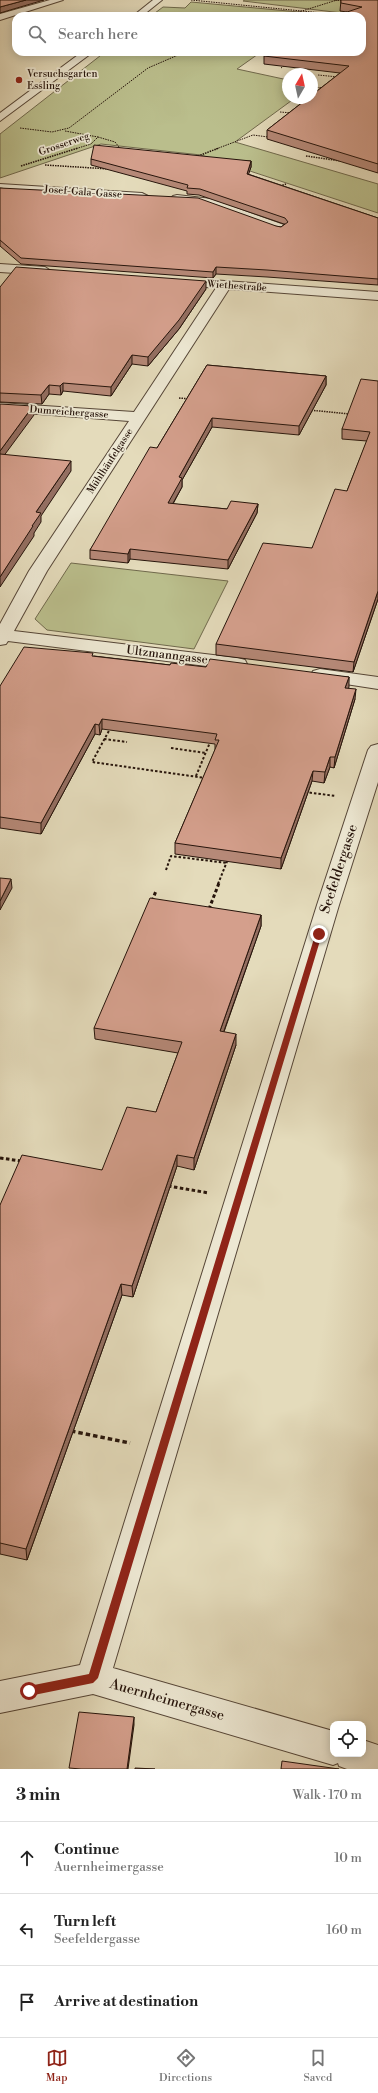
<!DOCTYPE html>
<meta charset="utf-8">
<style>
body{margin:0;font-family:"Libre Bodoni",serif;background:#f2f2f2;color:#222}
.controls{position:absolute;right:12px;bottom:12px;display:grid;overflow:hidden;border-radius:8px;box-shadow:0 2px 10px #0003}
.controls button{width:36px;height:36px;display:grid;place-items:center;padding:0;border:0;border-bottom:1px solid #e0e0e0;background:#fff;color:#222;font:20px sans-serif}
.compass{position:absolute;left:282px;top:68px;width:36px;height:36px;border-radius:50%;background:#fff;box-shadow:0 2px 10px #0003;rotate:9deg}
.stop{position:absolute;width:12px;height:12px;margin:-9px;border:3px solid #8f2418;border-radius:50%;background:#fff}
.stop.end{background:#8f2418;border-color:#fff;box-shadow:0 1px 4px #0008}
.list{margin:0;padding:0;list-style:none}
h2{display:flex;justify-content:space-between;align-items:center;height:52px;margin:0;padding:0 16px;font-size:17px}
h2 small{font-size:13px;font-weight:400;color:#767676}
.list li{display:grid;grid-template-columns:26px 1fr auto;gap:12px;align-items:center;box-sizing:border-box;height:72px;padding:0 16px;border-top:1px solid #e0e0e0}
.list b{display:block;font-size:15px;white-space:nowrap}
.list p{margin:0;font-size:13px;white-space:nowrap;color:#767676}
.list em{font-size:13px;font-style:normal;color:#767676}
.icon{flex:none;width:22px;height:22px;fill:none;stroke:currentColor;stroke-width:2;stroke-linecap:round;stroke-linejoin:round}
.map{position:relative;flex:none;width:378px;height:1769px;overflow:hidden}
.search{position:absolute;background:#fff;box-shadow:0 2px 10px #0003;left:12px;right:12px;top:12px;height:44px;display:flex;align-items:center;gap:10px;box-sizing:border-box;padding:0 14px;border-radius:12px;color:#767676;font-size:15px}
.sheet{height:268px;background:#fff}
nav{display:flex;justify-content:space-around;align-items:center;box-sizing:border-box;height:56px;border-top:1px solid #e0e0e0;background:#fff;font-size:11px;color:#767676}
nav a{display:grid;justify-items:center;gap:2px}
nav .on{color:#8f2418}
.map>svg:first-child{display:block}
</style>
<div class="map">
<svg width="378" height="1769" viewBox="0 0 378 1769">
<rect width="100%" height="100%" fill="#e4dbbb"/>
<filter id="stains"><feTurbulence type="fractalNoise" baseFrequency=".005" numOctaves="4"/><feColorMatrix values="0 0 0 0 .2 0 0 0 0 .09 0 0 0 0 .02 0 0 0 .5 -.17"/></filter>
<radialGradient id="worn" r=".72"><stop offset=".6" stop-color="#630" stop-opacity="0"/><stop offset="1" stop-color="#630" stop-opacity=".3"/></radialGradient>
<!-- green -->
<path fill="#babe8c" stroke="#70694c" d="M245,0H378L375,17L243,1Z
M191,2L342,16H151L163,7L185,8Z
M105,52H261L237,69L288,80V98H295L235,142L378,184V213L201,155L101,144L0,178V134Z
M71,563L228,581L194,649L47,630L35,619Z"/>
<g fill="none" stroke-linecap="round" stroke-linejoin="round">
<!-- minor casing -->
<g stroke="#564637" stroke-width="2">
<path id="minor" d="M50,0H63L0,20V14Z
M153,0H162L142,16H133Z
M82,52H93L0,121V113Z
M0,184L142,193L148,196L142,199L0,190Z
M177,195L212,199L284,225L286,228L280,232L206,204L173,200L171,198L173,196Z
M0,264L45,267L51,271L45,275L0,272Z
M211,280L378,292V300L229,289L47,571L14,631L238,658L245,660L247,664L245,668L238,670L8,641L6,644L0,645V624L29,571L129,421L0,411V403L134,412L216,288L206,287L205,284Z
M320,669L378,677V689L313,679L311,675L313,671Z
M378,744V782L339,905L113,1668L333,1731V1754H363V1740L378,1745V1769H347L339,1766L338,1763L333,1765L93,1694L0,1713V1681L80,1665L317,905L368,750L371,746Z"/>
</g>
<!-- path-far4 -->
<path stroke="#26140b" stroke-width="1" stroke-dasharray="1.5 1" stroke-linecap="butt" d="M191,0L342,15
M286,16L337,0
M281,68L285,65
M318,75L338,77
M312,87L324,88
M280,112L292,113
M20,128L52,132L69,128L148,68L185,52
M65,131L98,137L91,144L75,149
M98,137L115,142L119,147
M216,149L253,135L268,137"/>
<!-- path-far3 -->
<path stroke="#26140b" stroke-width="1.5" stroke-dasharray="1.5 1" stroke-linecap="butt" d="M198,156L219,148
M306,156L341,161
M45,165L109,169
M21,166L78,148
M280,186L286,184
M179,398L190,399
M309,410L350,414"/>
<!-- path-far2 -->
<path stroke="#26140b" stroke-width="2" stroke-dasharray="2.5 2" stroke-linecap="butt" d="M111,727L92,762L205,778
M104,739L127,742
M171,748L206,753
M196,776L211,740
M305,792L336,796
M166,870L171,856L227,863
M218,884L228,859"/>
<!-- path-far1 -->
<path stroke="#26140b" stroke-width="3" stroke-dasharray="3.5 2.5" stroke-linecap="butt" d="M152,901L156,891
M209,909L219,883
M0,1158L21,1161
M168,1186L209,1193"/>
<!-- path -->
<path stroke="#26140b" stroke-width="3.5" stroke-dasharray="4.5 3" stroke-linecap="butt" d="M71,1431L130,1443"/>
<!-- minor -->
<use href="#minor" fill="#ede8d3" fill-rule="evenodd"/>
<!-- path-bridge -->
<path stroke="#26140b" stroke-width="1" stroke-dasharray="1.5 1" stroke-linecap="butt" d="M335,0L344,1"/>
</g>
<!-- wall -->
<path fill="#b68978" stroke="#26140b" d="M341,0H378V173L267,139V130L340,73L264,64V56L347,12L340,11Z
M91,159L251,161V167L248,174L378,218V285L267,277L216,274L213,278L21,264L0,246V188L281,227L285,224H284L199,195L187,194V191L91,165Z
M0,287L206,289L179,329L148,366L132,364L111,396L63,391L61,395L49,394L42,404L0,402Z
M207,365L326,376V385L299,435L212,427L182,480V487L173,504L227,509L258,504L257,513L228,569L130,559L128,563L90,559V550L157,448Z
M378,381V599L353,672L216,655V644L312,548L347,491L367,441L342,439V429Z
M94,656L170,665L349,677L348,688L355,699L334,768L330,767L324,783L312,781L281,869L175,854V843L215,750V744L102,729L100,735L95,734L41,834L0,828V686Z
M261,915V926L224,1032L236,1045L194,1170L177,1166L133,1297L122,1295L27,1560L0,1554V1205L102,1170L156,1112L178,1053L95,1039L94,1028Z"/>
<!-- shaded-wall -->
<path fill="#946f62" stroke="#26140b" d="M26,0H44L0,13V7Z
M251,161V167L247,179V174Z
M216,267V274L213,278V272Z
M206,281V289L179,329L148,366V357Z
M132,355V364L111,396V387Z
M326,376V385L299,435V426Z
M63,383V391L61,395L60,386Z
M49,385V394L42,404L41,395Z
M33,406L34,415L0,461V451Z
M212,418V427L182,480V487L168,512V503L179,477Z
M71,461V471L41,516V522L34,533V536L0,587V577L32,526L36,512Z
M258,504L257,513L228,569V560Z
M130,549V559L128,563V554Z
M378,591V599L353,672L354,662Z
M349,677V687L345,698V688Z
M356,689L355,699L334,768L335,757Z
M102,719V729L100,735L99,725Z
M95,724V734L41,834V823Z
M330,757V767L324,783L325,772Z
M313,771L312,781L281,869V858Z
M11,879L12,888L0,910V901Z
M261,915V926L220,1042V1031Z
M236,1034V1045L194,1170V1158Z
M177,1155V1166L133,1297L132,1286Z
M121,1284L122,1295L27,1560L26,1549Z
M134,1717V1725L128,1769H127Z"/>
<!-- building -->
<path fill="#d49f8c" stroke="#26140b" d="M0,0H26L0,7Z
M341,0H378V164L267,130L308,98H312V95L349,66L264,56L269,52H362V16H335L362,7L341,3Z
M94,145L251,161L247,174L378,218V279L267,270L216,267L213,272L21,258L0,240V188L198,198L276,226L281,227L288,222L285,218L200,189L187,188L188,185L91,159Z
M16,267L206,281L179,320L148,357L132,355L111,387L63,383L60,386L49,385L41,395L0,393V287Z
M207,365L326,376L299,426L212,418L179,477L182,478L168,503L227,509L231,501L258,504L228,560L130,549L128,554L90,550L150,447L157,448Z
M361,379L378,381V591L354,662L216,644L263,543L312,548L335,489L347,491L370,432L342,429Z
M0,404L33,406L0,451Z
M0,454L71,461L36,512L41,513L32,526H33L0,577Z
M24,647L93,653L92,656L170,665L171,663L206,667L210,659L349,677L345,688L356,689L335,757H330L325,772L313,771L281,858L175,843L219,740H215L217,734L102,719L99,725L95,724L41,823L0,817V686Z
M0,878L11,879L0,901Z
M150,898L261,915L220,1031L236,1034L194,1158L177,1155L132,1286L121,1284L26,1549L0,1543V1205L22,1155L102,1170L127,1107L156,1112L182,1042L94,1028Z
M79,1712L134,1717L127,1769H81L69,1768Z
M282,1761L339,1769H281Z
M135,1768L155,1769H135Z"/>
<!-- route -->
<path fill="#8f2418" d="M316,932L322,934L98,1678L93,1683L29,1696L24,1691L29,1686L89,1674Z"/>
<!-- markers -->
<circle fill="#8f2418" stroke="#ede8d3" stroke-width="1.5" cx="19" cy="80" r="4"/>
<g text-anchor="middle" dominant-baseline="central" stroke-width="3.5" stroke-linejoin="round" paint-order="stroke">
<!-- far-poi labels -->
<g font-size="10" fill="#26140b" stroke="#ede8d3" text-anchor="start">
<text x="27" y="74">Versuchsgarten<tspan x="27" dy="12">Essling</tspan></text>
</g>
<!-- far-street labels -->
<g font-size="10" fill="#26140b" stroke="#ede8d3">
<text transform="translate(64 144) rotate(-19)">Grosserweg</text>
<text transform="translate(83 192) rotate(4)">Josef-Gala-Gasse</text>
<text transform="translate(237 286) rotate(4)">Wiethestraße</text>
<text transform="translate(69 412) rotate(4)">Dumreichergasse</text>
<text transform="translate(110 461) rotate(-57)">Mühlhäufelgasse</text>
</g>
<!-- street labels -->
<g font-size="12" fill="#26140b" stroke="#ede8d3">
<text transform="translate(167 655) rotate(7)">Ultzmanngasse</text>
</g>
<!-- near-street labels -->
<g font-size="14" fill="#26140b" stroke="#ede8d3">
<text transform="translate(339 869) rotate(-72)">Seefeldergasse</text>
<text transform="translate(167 1700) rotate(16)">Auernheimergasse</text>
</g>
</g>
<rect width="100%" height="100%" filter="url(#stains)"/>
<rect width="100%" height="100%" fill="url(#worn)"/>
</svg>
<div class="controls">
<button><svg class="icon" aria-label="locate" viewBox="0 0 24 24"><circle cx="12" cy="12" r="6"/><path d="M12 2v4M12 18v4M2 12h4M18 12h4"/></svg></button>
</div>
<svg class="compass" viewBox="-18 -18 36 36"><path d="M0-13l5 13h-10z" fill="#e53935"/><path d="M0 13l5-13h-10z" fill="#767676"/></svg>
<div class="stop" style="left:29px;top:1691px"></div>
<div class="stop end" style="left:319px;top:934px"></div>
<div class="search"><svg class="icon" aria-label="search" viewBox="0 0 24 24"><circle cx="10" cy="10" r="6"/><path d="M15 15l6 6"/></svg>Search here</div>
</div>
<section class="sheet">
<h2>3 min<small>Walk · 170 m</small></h2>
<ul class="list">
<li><svg class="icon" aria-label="ahead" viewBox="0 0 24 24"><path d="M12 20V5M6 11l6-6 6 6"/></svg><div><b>Continue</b><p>Auernheimergasse</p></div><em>10 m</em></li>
<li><svg class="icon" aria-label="left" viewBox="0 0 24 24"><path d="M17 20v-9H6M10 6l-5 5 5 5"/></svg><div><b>Turn left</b><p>Seefeldergasse</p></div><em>160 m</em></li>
<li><svg class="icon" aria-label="arrive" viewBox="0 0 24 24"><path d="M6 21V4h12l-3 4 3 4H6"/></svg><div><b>Arrive at destination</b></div></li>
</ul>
</section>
<nav>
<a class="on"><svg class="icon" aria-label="map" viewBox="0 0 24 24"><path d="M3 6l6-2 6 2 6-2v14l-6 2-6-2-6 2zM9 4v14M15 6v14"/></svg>Map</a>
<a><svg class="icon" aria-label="directions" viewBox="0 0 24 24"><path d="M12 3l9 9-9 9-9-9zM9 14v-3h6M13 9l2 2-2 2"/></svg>Directions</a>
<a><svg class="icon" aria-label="saved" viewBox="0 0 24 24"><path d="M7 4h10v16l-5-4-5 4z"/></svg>Saved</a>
</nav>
